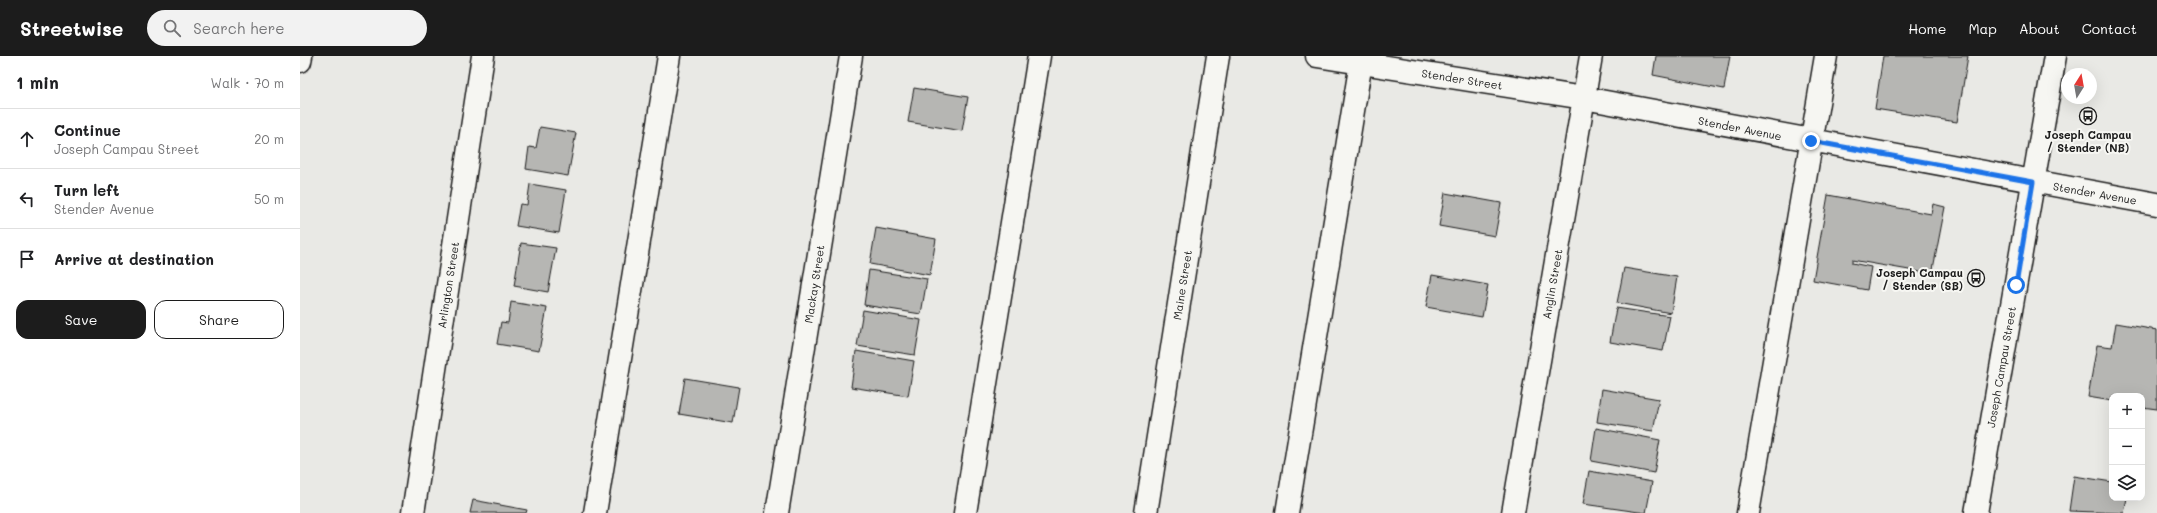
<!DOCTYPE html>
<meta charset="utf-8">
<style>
body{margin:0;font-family:Mali,sans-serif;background:#f2f2f2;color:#202124}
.controls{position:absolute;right:12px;bottom:12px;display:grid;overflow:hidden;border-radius:8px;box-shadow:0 4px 16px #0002}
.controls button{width:36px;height:36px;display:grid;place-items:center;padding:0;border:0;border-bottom:1px solid #e0e0e0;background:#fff;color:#202124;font:20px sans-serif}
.compass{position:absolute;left:1761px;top:12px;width:36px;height:36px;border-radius:50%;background:#fff;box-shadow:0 4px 16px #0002;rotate:11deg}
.stop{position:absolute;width:12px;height:12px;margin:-9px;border:3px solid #1a73e8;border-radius:50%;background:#fff}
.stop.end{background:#1a73e8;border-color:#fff;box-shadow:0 1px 4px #0008}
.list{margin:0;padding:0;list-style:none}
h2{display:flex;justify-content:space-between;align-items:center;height:52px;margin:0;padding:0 16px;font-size:17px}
h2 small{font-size:13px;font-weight:400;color:#757577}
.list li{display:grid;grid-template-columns:26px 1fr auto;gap:12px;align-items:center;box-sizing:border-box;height:60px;padding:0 16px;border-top:1px solid #e0e0e0}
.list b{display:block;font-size:15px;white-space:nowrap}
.list p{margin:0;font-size:13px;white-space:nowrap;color:#757577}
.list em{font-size:13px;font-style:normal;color:#757577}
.actions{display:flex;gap:8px;padding:12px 16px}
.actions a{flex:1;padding:9px 0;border:1px solid #1c1c1c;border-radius:12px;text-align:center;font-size:14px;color:#1c1c1c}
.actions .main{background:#1c1c1c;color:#fff}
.icon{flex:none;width:22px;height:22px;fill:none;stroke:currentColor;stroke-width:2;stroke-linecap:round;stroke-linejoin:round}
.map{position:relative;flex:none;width:1857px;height:457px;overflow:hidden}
header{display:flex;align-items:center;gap:24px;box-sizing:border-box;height:56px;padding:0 20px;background:#1c1c1c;color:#fff}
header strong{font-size:19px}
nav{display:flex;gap:22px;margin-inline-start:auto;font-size:14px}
.search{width:280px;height:36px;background:#f2f2f2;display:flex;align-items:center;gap:10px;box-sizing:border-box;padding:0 14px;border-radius:22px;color:#757577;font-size:15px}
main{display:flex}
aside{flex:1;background:#fff}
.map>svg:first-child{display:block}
</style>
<header>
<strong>Streetwise</strong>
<div class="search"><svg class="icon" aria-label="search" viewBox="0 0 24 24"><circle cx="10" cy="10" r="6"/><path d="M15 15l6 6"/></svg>Search here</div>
<nav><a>Home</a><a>Map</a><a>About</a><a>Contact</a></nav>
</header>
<main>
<aside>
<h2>1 min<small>Walk · 70 m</small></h2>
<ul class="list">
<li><svg class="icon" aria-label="ahead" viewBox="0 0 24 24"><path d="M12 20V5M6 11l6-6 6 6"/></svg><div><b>Continue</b><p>Joseph Campau Street</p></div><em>20 m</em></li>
<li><svg class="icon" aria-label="left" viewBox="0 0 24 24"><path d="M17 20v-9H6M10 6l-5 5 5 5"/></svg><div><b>Turn left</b><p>Stender Avenue</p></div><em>50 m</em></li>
<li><svg class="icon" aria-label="arrive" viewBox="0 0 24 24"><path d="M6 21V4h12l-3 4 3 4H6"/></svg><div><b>Arrive at destination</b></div></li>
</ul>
<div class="actions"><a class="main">Save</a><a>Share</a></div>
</aside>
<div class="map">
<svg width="1857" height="457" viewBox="0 0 1857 457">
<rect width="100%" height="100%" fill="#e9e9e5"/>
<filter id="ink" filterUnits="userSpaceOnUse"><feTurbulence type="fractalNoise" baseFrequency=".025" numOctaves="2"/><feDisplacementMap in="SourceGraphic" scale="8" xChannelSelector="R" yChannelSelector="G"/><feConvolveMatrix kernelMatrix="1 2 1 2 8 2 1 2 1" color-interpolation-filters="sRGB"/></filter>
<g filter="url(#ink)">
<!-- building -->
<path fill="#b6b6b3" stroke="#1c1c1c" d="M1356,0H1430L1424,33L1353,19Z
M1583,0H1668L1657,66L1575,53Z
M614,32L668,41L662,75L608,66Z
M240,71L276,77L268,120L226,113L229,91L236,92Z
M230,128L266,134L259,177L216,170L220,148L227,149Z
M1145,137L1201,147L1195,180L1139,170Z
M1528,139L1631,158L1633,148L1645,151L1632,218L1552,204V207L1571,211L1567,234L1513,224Z
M576,172L636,183L630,219L570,208Z
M221,187L256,192L248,236L214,230Z
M1324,212L1377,221L1371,257L1317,247Z
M569,214L627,223L621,258L564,249Z
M1132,219L1188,229L1182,261L1126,251Z
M211,246L247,252L239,295L197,288L201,266L208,267Z
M1316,252L1370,260L1363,295L1310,286Z
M563,254L621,264L615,299L557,290Z
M1816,267L1857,274V353L1842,351V340H1812V345L1788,341L1797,289L1812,291Z
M556,295L614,305L608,340L551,331Z
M385,322L439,331L433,367L379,358Z
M1302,333L1359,343L1353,375L1297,366Z
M1296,372L1360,384L1354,417L1291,405Z
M1289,415L1352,426L1346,457L1283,448Z
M1774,420L1812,426V442H1827L1824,457L1769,455Z
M173,444L227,454L226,457H170Z"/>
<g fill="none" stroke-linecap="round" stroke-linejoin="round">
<!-- minor casing -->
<g stroke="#1c1c1c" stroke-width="25">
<path id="minor" d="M1017,0L1284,42L1857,148
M0,5L1,0
M113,457L183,0
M295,457L369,0
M477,457L551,0
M665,457L739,0
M846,457L918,0
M987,457L1062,0
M1213,457L1291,0
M1448,457L1526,0
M1676,457L1755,0"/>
</g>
<!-- minor -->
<use href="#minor" stroke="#f6f6f2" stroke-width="22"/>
</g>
</g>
<g fill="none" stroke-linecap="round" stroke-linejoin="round" filter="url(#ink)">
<!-- route -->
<path stroke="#1a73e8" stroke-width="5" d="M1511,85L1733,126L1716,229"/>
</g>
<!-- icons -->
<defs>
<g id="bus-ring" transform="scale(0.9)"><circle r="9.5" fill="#f6f6f2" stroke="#1c1c1c" stroke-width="1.5"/><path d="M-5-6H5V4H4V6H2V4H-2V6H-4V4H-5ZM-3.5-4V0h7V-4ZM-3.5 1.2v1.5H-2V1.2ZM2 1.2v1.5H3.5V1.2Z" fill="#1c1c1c"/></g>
</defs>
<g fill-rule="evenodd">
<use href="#bus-ring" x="1788" y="60"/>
<use href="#bus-ring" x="1676" y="222"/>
</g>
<g text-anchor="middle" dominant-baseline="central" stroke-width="4" stroke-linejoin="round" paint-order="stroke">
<!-- street labels -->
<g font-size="11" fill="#1c1c1c" stroke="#f6f6f2">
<text transform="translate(1162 23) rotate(9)">Stender Street</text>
<text transform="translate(1440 72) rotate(11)">Stender Avenue</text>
<text transform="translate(1795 137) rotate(10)">Stender Avenue</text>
<text transform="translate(514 228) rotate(-81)">Mackay Street</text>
<text transform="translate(1252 228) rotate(-80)">Anglin Street</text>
<text transform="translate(148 229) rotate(-81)">Arlington Street</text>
<text transform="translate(882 229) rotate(-81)">Maine Street</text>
<text transform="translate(1701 311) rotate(-80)">Joseph Campau Street</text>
</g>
<!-- poi labels -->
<g font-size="11" font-weight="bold" fill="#1c1c1c" stroke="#f6f6f2">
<text x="1788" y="78">Joseph Campau<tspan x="1788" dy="13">/ Stender (NB)</tspan></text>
<text x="1663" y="216" text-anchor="end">Joseph Campau<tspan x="1663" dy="13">/ Stender (SB)</tspan></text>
</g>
</g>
</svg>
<div class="controls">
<button>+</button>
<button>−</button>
<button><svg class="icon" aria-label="layers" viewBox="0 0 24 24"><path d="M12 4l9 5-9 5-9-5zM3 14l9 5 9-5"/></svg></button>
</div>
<svg class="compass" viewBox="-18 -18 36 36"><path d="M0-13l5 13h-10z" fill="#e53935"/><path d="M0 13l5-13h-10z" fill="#757577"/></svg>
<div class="stop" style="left:1716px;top:229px"></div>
<div class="stop end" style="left:1511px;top:85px"></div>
</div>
</main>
